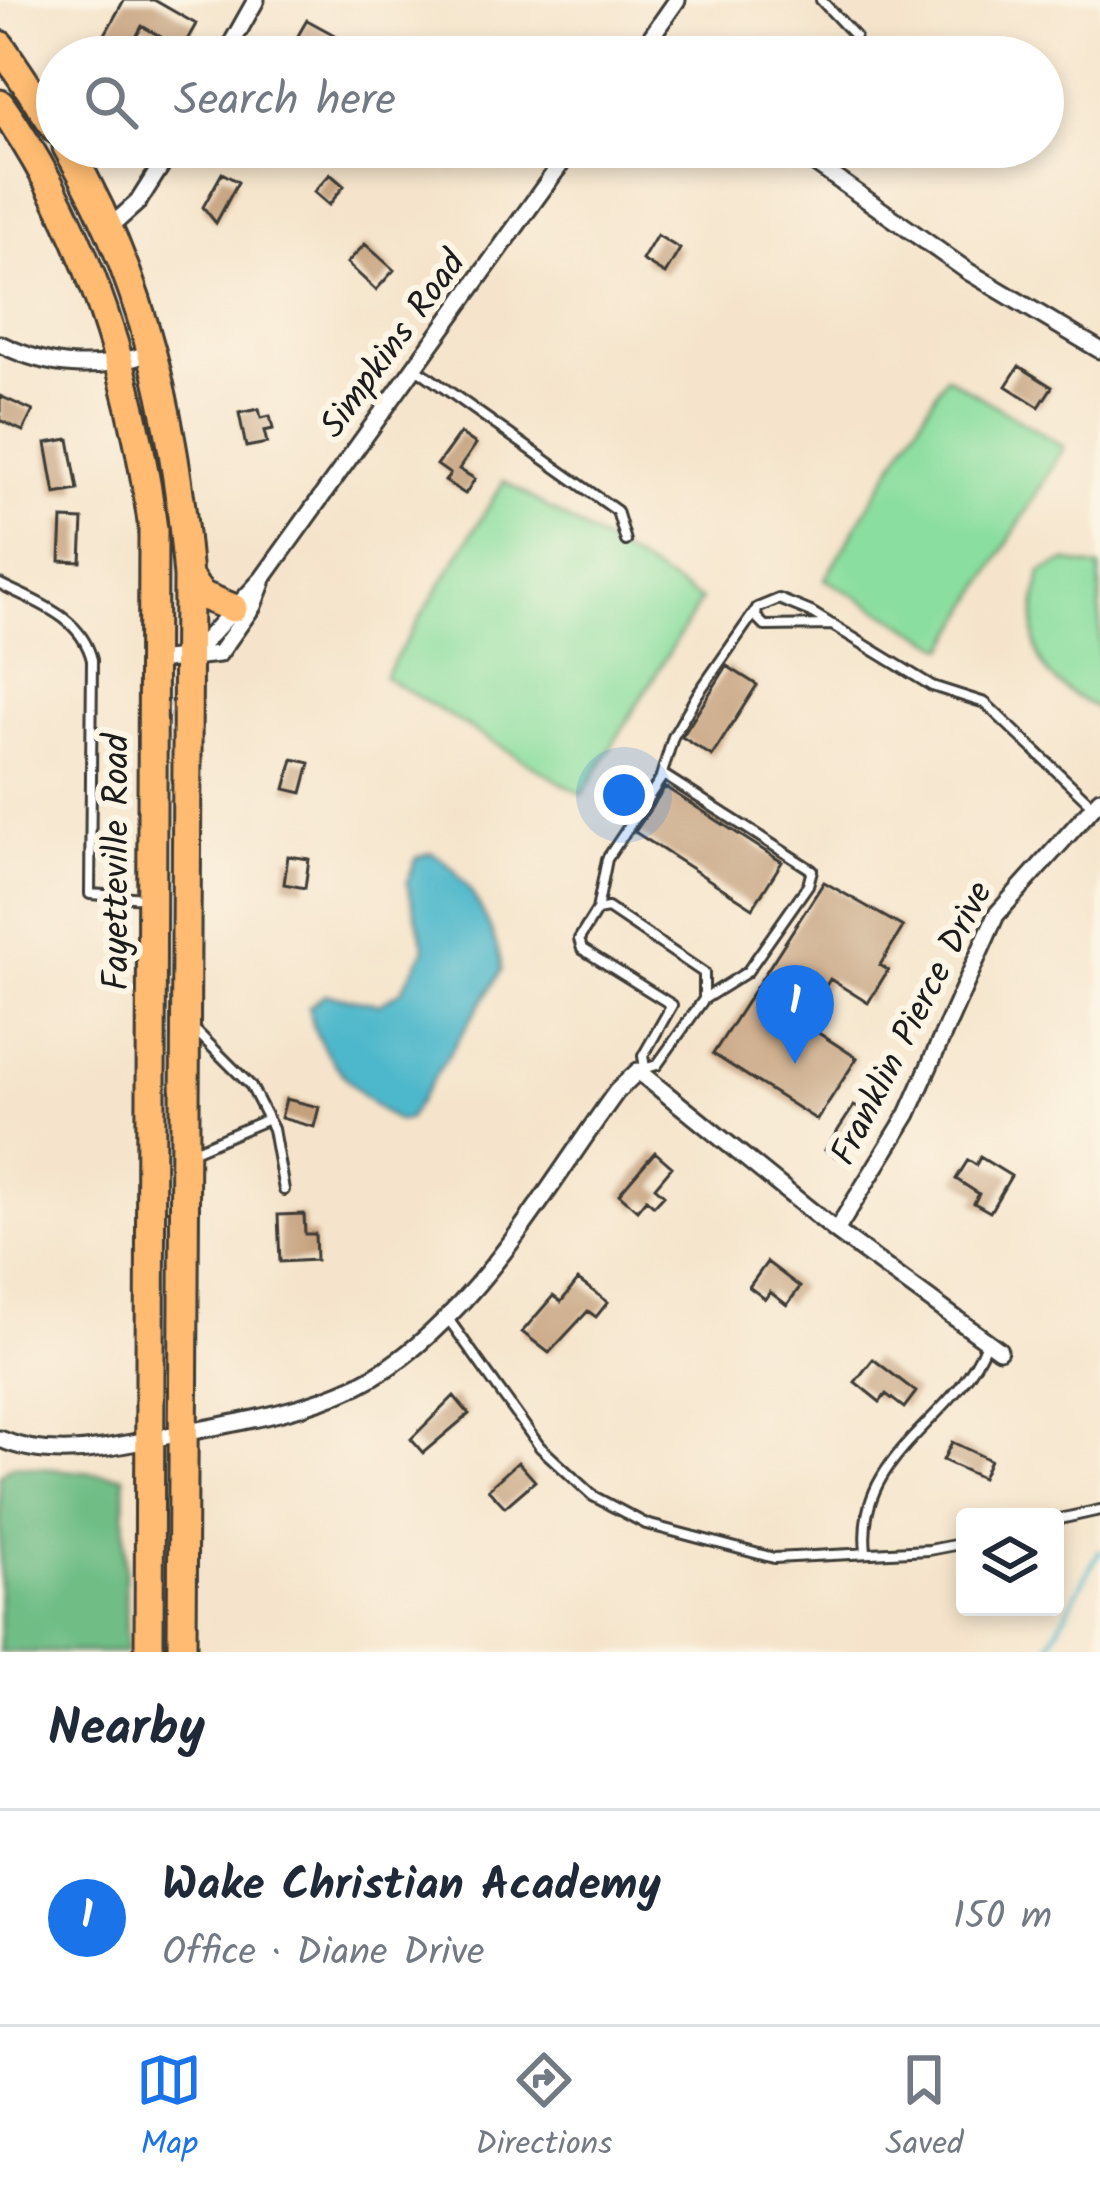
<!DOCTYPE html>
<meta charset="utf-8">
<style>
body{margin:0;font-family:Kalam,sans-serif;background:#f2f2f3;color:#1f2937}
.controls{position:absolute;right:36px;bottom:36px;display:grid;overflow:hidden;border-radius:12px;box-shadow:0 6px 18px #0003}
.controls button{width:108px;height:108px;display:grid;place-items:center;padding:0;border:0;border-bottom:3px solid #e0e1e3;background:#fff;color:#1f2937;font:60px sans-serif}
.you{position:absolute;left:624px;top:795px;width:42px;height:42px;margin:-30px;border:9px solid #fff;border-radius:50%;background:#1a73e8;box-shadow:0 0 0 18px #1a73e833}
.badge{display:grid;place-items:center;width:78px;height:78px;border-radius:50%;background:#1a73e8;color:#fff;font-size:39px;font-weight:700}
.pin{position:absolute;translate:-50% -99px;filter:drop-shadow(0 3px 6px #0008)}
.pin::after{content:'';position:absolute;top:63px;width:42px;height:36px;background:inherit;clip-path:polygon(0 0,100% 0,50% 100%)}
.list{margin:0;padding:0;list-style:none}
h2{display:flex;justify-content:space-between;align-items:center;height:156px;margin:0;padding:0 48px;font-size:51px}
h2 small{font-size:39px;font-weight:400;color:#747a83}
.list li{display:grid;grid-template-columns:78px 1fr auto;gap:36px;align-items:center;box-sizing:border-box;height:216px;padding:0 48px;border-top:3px solid #e0e1e3}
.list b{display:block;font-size:45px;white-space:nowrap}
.list p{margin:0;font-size:39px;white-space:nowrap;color:#747a83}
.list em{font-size:39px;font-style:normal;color:#747a83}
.icon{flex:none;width:66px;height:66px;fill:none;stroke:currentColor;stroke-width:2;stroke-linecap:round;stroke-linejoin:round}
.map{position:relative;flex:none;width:1100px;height:1652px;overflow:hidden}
.search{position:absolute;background:#fff;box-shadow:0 6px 18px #0003;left:36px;right:36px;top:36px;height:132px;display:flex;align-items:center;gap:30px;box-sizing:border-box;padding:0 42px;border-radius:66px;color:#747a83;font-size:45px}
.sheet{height:372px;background:#fff}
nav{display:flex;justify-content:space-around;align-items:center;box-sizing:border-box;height:168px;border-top:3px solid #e0e1e3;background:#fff;font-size:33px;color:#747a83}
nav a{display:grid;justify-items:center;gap:6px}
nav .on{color:#1a73e8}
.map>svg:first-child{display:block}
</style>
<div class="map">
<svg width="1100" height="1652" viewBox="0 0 1100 1652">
<rect width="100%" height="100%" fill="#fcf5e5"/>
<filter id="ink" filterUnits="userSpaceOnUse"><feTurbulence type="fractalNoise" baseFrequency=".00833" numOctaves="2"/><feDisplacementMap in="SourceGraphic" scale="24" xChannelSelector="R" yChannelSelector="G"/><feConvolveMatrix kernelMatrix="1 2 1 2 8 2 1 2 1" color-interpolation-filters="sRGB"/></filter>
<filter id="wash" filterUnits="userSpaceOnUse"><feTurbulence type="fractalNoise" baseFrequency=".004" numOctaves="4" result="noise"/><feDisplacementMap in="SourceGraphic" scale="48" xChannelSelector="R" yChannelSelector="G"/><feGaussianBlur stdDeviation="2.7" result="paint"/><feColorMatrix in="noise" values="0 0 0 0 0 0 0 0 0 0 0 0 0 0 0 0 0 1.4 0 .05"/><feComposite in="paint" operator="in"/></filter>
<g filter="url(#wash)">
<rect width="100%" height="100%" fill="#f5e4cb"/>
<!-- green -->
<path fill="#8ade9f" stroke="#537d5e" stroke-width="3" d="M946,376L1064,447L946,648L825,579Z
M504,481L701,600L582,795L384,677Z
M1066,561L1100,568V710C1026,673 1028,646 1041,572Z"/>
<!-- forest -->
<path fill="#6fbd86" stroke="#466c51" stroke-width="3" d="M12,1465L124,1476L126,1652H0V1475Z"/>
<!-- water -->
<path fill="#4eb8cb" stroke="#356a74" stroke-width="3" d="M431,852C466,870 497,932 502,970L408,1119L398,1121C363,1101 312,1049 309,1007L325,994L379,1004L401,991L425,949L407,883L416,858Z"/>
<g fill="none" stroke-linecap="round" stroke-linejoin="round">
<!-- stream -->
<path stroke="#4eb8cb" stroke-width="4.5" d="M1045,1652L1100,1550"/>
</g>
<g id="blocks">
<!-- building -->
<path fill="#c5a07d" d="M124,0H154L196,24L182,49L142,26L128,52L103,38Z
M307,20L342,39L332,57L296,39Z
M222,173L238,182L216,223L203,207Z
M330,174L344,186L329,205L314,192Z
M657,235L680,249L665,274L642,260Z
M365,244L394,270L376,290L347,263Z
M1019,366L1052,387L1039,407L1006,386Z
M0,396L33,411L23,431L0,420Z
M259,409L261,418L270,416L273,429L264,431L267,443L246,447L239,413Z
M460,433L476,444L459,469L475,479L465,494L445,481L450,474L437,465Z
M69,439L78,490L55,494L46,443Z
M62,519L83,520L81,562L60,561Z
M727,666L757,685L712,756L682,737Z
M293,759L310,763L302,793L285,789Z
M665,787L782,862L753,908L635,832Z
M288,856L309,859L305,888L284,884Z
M824,882L903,927L880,965L888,970L868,1003L830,979L803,1023L857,1058L817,1120L713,1054Z
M286,1099L319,1107L314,1127L281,1118Z
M854,1106L867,1113L838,1158L825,1150Z
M655,1152L672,1167L655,1187L664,1195L654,1206L646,1199L637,1210L619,1194Z
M980,1157L1011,1176L990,1212L974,1203L979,1194L956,1179L968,1160L976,1165Z
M304,1214L305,1234H315L316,1260L280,1262L278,1215Z
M767,1262L800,1287L787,1305L770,1292L765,1299L749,1287Z
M578,1280L608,1302L596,1317L588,1311L549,1353L522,1332L553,1296L561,1302Z
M873,1359L916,1392L904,1408L886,1394L880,1402L855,1382Z
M454,1396L469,1414L423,1453L411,1439Z
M952,1442L990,1460L982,1478L943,1460Z
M518,1462L535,1481L505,1507L488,1489Z"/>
</g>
</g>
<g filter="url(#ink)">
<use href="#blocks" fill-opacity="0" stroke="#3d3a36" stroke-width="3"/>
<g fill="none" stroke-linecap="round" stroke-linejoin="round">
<!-- service casing -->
<g stroke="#3d3a36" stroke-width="14">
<path id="service" d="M821,0L855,36
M416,368L617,511L626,541
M0,584C37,603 81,616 92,660L90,894L146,898
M833,625L765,626L756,617L757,608L779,599L811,612L932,686L985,703L1092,805
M597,910L607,859L660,780L673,737L697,695L756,610
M194,1029L251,1086L273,1129L284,1190
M645,1068L643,1056L672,1005L582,949L579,939L597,910L608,908L704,973V998
M640,1070L657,1065L704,999L747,972L808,885L812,870L662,774
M191,1152L266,1120
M449,1320L540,1447L593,1496L646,1524L774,1558L929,1550L965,1543
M1055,1520L1100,1510
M866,1551C855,1453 956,1422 986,1343"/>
</g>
<!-- minor casing -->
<g stroke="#3d3a36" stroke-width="21">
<path id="minor" d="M647,43L666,57
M224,57L256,0
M637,57L677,0
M792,147L969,272L1100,350
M109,228L138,202L173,147
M0,344C52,369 98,372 153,352
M191,656L263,578L573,147
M156,661L219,654L253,606L262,583
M836,1231L908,1114L996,915L1100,799
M0,1439C55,1463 116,1446 172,1435C234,1423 300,1413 358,1385C468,1330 546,1188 617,1091L638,1071L836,1231L999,1350"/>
</g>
<!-- trunk casing -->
<g stroke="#3d3a36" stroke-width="33">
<path id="trunk" d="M0,45L57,130
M0,104C88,228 133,381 153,529L149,1652
M67,147C145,280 176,425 188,577L182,1652
M188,577L201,595L233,608"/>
</g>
<!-- service -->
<use href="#service" stroke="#fff" stroke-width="8"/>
<!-- minor -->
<use href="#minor" stroke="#fff" stroke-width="15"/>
<!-- trunk -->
<use href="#trunk" stroke="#febb71" stroke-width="27"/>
</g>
</g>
<g text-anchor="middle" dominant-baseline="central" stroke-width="12" stroke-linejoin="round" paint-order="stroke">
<!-- street labels -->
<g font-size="36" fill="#1c1c1c" stroke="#fcf5e5">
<text transform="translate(394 345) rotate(-54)">Simpkins Road</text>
<text transform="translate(118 862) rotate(-90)">Fayetteville Road</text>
<text transform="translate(913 1024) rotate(-63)">Franklin Pierce Drive</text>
</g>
</g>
</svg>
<div class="controls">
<button><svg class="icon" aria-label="layers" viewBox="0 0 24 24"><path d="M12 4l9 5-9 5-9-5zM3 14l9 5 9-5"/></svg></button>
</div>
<div class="you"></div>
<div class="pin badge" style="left:795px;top:1064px">1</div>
<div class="search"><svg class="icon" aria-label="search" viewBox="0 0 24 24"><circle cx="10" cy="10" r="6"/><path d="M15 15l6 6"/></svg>Search here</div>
</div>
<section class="sheet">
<h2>Nearby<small></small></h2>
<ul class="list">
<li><span class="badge">1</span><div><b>Wake Christian Academy</b><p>Office · Diane Drive</p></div><em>150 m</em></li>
</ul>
</section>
<nav>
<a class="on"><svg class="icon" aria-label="map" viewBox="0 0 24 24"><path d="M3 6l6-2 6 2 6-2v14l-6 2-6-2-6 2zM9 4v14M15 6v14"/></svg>Map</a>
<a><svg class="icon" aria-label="directions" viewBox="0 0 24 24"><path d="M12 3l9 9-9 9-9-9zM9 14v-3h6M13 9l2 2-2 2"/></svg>Directions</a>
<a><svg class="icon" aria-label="saved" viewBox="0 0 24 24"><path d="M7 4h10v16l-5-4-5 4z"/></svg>Saved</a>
</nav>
